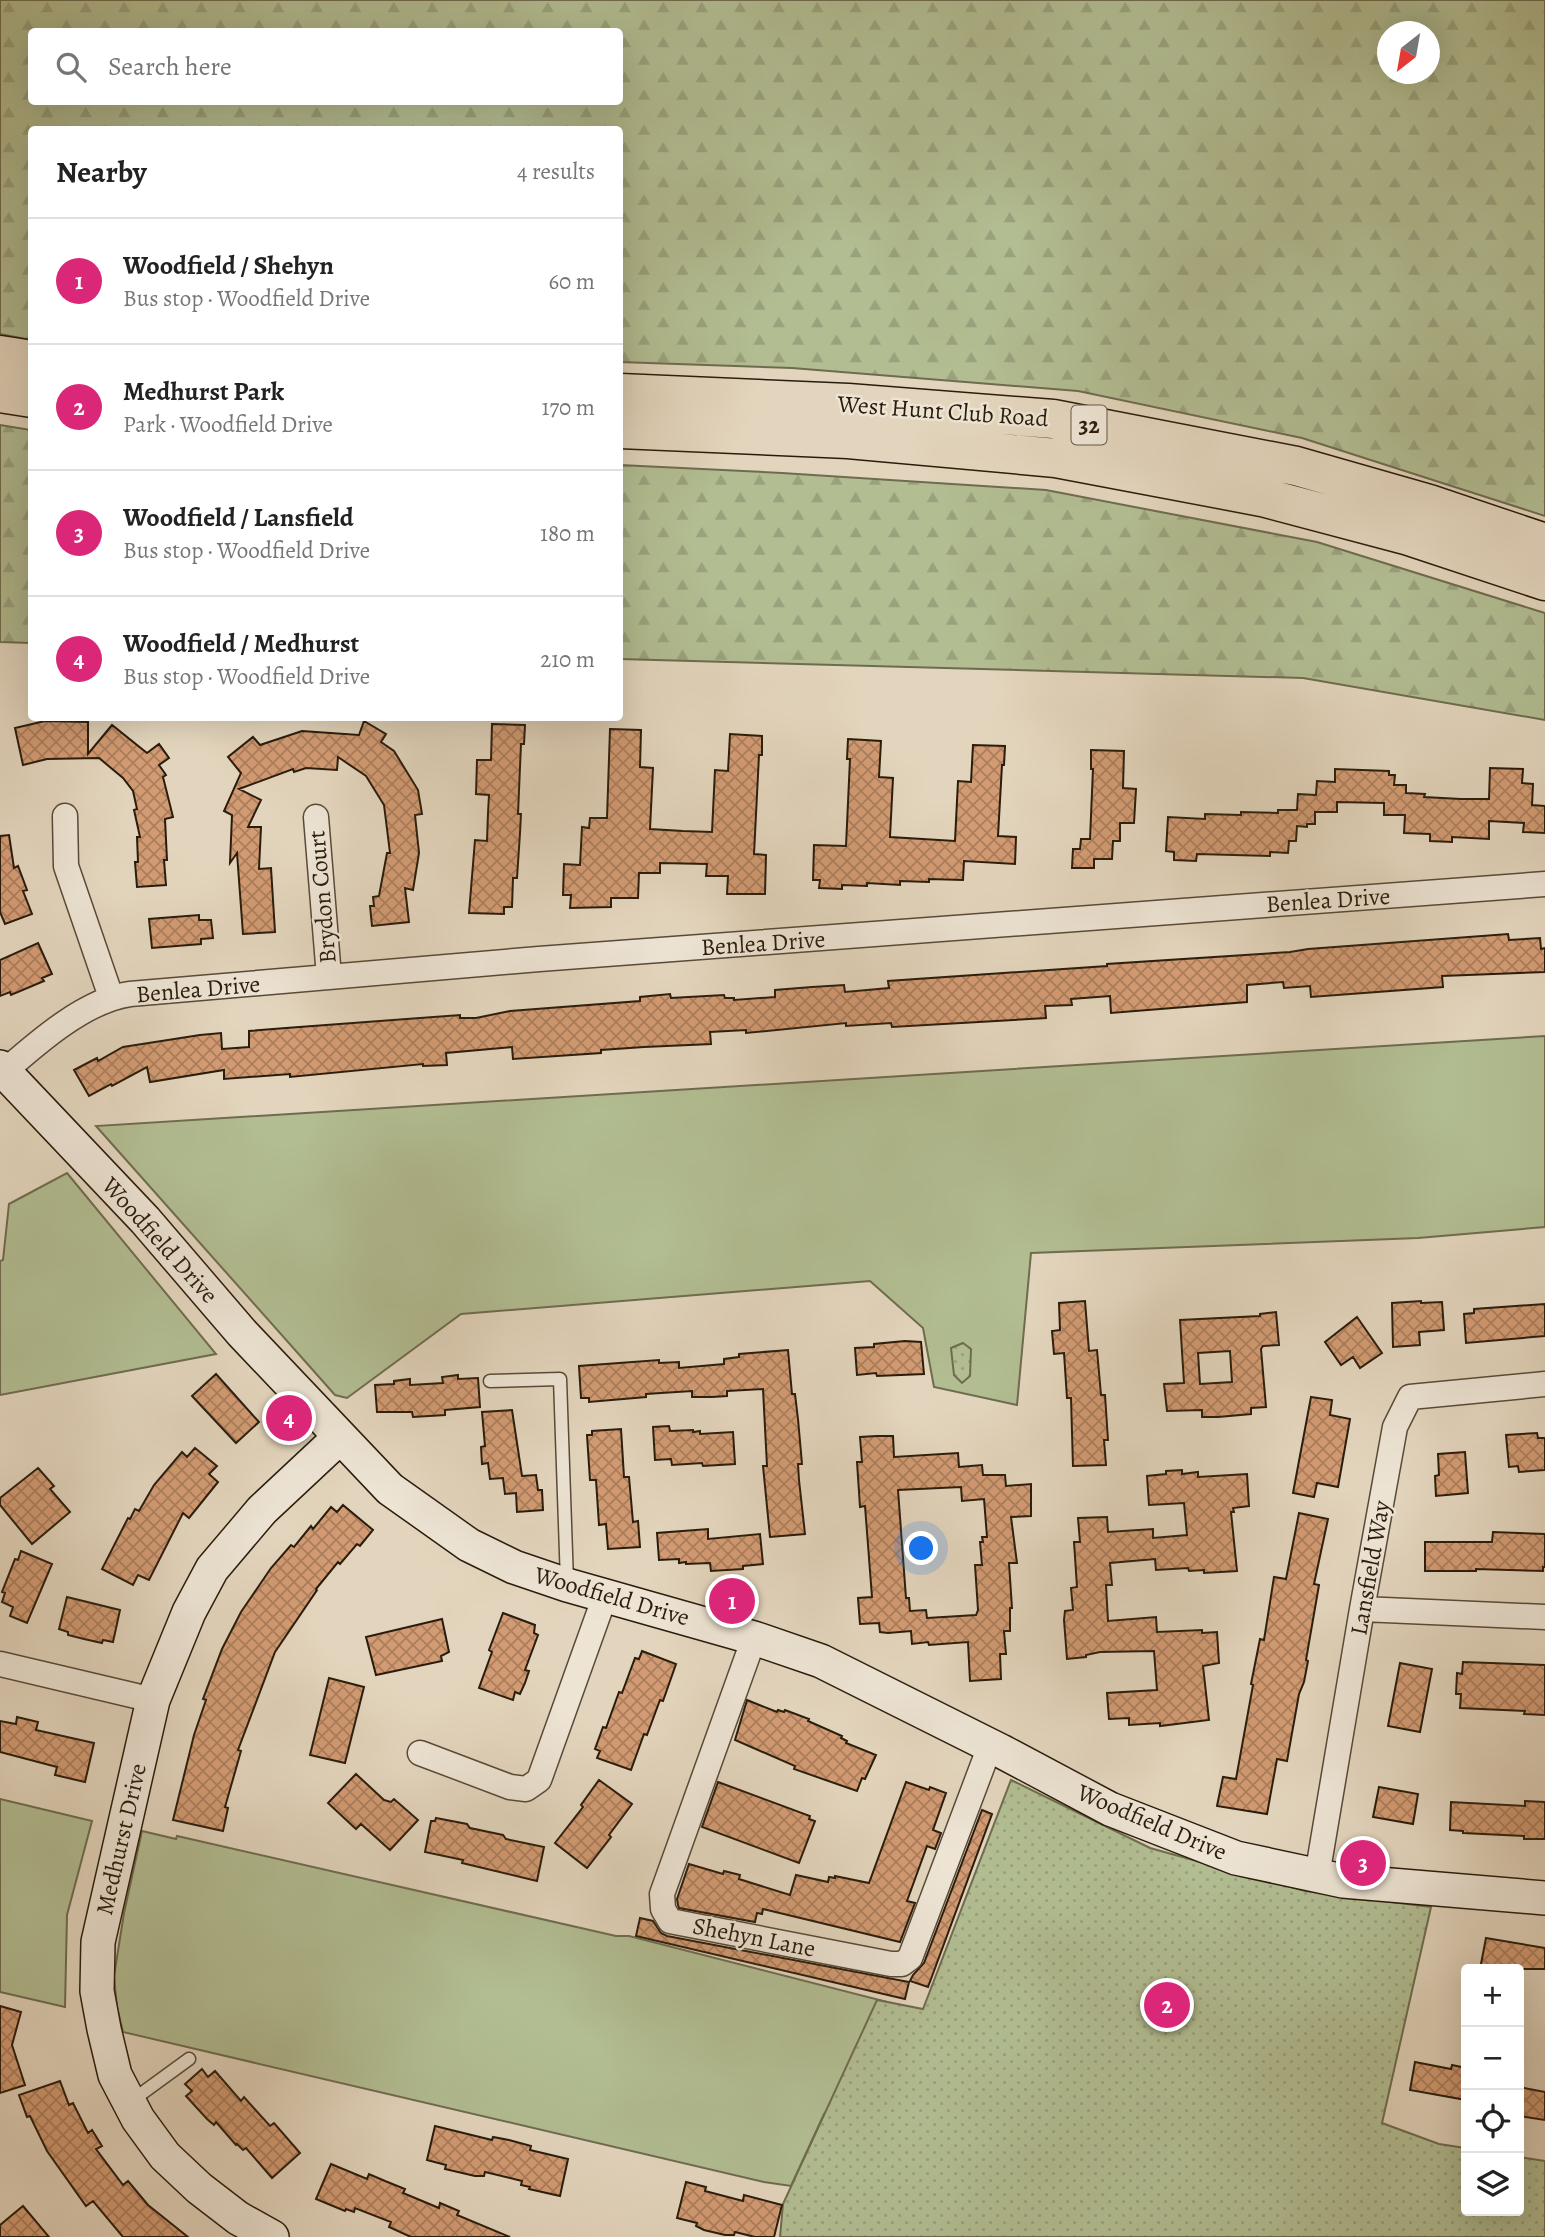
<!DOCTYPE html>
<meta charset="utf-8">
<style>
body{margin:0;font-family:Alegreya,serif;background:#f6f6f6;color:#222}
.controls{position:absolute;right:21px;bottom:21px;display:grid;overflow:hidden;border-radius:7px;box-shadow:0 7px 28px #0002}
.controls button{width:63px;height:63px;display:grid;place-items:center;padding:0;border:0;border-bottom:2px solid #e0e0e0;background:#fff;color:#222;font:35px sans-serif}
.compass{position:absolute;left:1377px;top:21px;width:63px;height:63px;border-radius:50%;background:#fff;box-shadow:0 7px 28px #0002;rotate:211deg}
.you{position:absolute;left:922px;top:1549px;width:24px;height:24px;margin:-18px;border:5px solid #fff;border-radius:50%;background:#1a73e8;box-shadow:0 0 0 10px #1a73e833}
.badge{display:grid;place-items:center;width:46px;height:46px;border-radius:50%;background:#db2777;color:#fff;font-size:23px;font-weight:700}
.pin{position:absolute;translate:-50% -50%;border:4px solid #fff;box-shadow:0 2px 7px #0006}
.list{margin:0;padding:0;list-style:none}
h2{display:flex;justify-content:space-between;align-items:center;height:91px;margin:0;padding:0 28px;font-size:30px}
h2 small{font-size:23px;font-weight:400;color:#767676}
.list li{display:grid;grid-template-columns:46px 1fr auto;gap:21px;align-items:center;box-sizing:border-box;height:126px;padding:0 28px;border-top:2px solid #e0e0e0}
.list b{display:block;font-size:26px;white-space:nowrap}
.list p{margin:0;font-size:23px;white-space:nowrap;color:#767676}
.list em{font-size:23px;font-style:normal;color:#767676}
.icon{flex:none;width:38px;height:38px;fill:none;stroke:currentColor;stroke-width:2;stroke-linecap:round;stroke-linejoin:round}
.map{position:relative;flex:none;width:1545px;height:2237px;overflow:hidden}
.search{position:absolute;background:#fff;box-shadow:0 7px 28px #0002;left:28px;top:28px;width:595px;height:77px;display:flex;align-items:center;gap:18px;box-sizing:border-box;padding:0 24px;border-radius:7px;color:#767676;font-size:26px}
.panel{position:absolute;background:#fff;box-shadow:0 7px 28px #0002;left:28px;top:126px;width:595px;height:595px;border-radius:7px}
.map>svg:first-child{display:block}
</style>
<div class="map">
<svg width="1545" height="2237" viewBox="0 0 1545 2237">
<defs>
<pattern id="forest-firs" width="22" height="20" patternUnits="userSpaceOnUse" patternTransform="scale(1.75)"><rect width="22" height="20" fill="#b2bd92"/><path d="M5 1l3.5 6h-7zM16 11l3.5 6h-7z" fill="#99a27d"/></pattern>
<pattern id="park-dots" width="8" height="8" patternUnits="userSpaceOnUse" patternTransform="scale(1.75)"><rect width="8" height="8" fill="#b2bd92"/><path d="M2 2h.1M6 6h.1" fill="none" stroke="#99a27d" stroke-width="1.8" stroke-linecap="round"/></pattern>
<pattern id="building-cross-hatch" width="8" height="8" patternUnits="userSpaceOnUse" patternTransform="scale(1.75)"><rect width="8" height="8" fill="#d39b73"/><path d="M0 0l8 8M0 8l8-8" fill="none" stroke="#ab7e5d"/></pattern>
</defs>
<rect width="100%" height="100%" fill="#e3d5bd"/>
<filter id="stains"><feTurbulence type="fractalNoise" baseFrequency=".00286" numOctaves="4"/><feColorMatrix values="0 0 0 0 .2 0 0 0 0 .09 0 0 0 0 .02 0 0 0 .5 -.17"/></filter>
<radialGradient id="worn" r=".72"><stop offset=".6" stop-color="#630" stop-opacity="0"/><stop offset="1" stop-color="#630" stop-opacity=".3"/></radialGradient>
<!-- grass -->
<path fill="#b2bd92" stroke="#6e6c4f" stroke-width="2" d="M1545,1036V1227L1418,1238L1031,1253L1017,1405L934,1387L923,1328L870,1281L461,1314L347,1398L335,1395L96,1126Z
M67,1173L216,1354L0,1395V1261L3,1260L9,1204Z
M0,1799L92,1821L67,1915L65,2007L0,1992Z
M142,1831L176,1839L177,1836L616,1936H629L911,2008L824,2114L791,2186L764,2182L123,2032L117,2007L114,1976L124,1913Z"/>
<!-- forest -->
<path fill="url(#forest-firs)" stroke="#6e6c4f" stroke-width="2" fill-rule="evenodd" d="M0,0H1545V516L1302,438L1078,391L792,368L620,362V130H32L31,340L0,334ZM32,32H620V102H32ZM1388,32H1430V74H1388Z
M0,425L31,430V643L0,642Z
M620,465L782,473L1046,490L1317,542L1545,613V720L1303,678L620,659Z"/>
<!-- park -->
<path fill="url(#park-dots)" stroke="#6e6c4f" stroke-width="2" d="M963,1343L971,1349L970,1376L962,1383L954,1375L951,1348Z
M1011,1780L1150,1848L1305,1891L1431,1907L1382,2123L1439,2144L1466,2148V2211H1519V2157L1545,2161V2237H780L783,2204L877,2000L923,2009Z"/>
<!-- building -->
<path fill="url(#building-cross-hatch)" stroke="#2a1c0c" stroke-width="2" fill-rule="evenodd" d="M45,721L88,722V754L112,725L147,753L159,744L169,758L159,765L166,775L163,777L173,817L165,819L167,860H164L166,885L137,887L135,862H138L137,837H140L134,810L137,809L133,791L123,778L99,758L47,759L23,765L15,728Z
M364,721L386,734L381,742L394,751L418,790L422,814L415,815L419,853L413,890L405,888L409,922L372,926L370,906H374L373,897L379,896L387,853H390L384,805L366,776L338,757L337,770L306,768L294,772L293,769L239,789L261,800L248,827H261L259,869L271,868L275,932L243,934L237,853L230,863L232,815L224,811L241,773L228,757L253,737L260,745L302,731L359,735Z
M492,724L525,725L524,744H521L518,814H521L520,833L517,878H513L512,907H504V914L469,913L475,840L487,841L488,813L489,795L476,794L477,760H491Z
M610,729L641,730L640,767L653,768L650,829L683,831L712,832L715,770L728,771L730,734L762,736V755H759L754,854L766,855L765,894H727L728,876H706L707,864L660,863V873H639L638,898H611V907L570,908L571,895H563L564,864L580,865L582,827L589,828L590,818H607Z
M848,739L881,741L879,777L893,778L890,837L955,841L958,781L971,782L973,745L1005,746L1004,765H1002L998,836L1016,837L1015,864L964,861L963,880L929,879V882L900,881V885L867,883V886L842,885V889L819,888L820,880H813L814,845L846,846L850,759H847Z
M1091,750L1124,751L1123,788L1136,789L1134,823H1120V841H1113L1112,859H1094V868H1072L1073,849H1080L1081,839H1090L1093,769H1091Z
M1490,768L1523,769L1522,783L1533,784L1532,805L1545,806V833L1523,832L1524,823L1489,821V839L1452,837V842L1430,841V834L1404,833L1405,815H1384V803L1337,802V812H1315V824H1307V827L1297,826L1296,841H1289L1288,853L1270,852V856L1197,854L1196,861L1174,860V852L1166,851L1168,817L1205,819V814L1241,815V812L1278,813V810H1297L1298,794L1316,795L1317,781L1335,782V769L1389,771V775H1395L1394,785H1406V793L1425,794L1424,797L1461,799H1489Z
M9,835L14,868L18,866L27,890L23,891L32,914L5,924L0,912V836Z
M199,915V920H211L213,938L201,939V944L152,948L149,919Z
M1508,934L1509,940L1540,938L1541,949L1545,948V972L1442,976L1443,987L1311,997L1310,986L1284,988L1283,982L1247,985V1002L1111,1013L1110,996L1071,999L1072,1005L1045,1006L1046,1018L892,1027L891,1023L846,1026V1023L746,1033V1030L710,1032L711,1044L644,1047L601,1050V1053L513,1059L512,1047L446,1053L447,1065L423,1066V1064L290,1077V1074L224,1079V1070L150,1082L147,1067L112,1086L111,1084L89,1096L74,1070L97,1058L98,1061L123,1047L200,1035L221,1033L222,1049L249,1047V1031L286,1028L460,1015V1018H476L510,1011L640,1001V997L670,994L671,998L724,995L725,998H734V1000L775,997V990L812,987L844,985L845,992L889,988L888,981L1107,966V964L1290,952L1308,949Z
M38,943L52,974L42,978L44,981L11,995L10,992L0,996V960Z
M1085,1301L1089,1351L1097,1350L1101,1395H1105L1108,1440H1104L1106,1465L1073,1466L1071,1398H1067L1064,1353L1054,1354L1052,1331L1060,1330L1059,1303Z
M1421,1301V1303L1442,1302L1444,1330L1419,1332L1420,1345L1393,1347L1392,1303Z
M1545,1304V1336L1466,1343L1464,1314L1474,1313V1309Z
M1276,1312L1279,1345L1263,1346L1261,1349L1266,1407L1251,1408V1414L1218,1417H1202V1410L1167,1411L1164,1384L1184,1383L1180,1320L1260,1316V1314ZM1230,1351L1232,1382L1200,1384L1198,1353Z
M1357,1317L1382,1353L1360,1368L1353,1357L1341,1365L1325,1342Z
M905,1341L921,1342L924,1374L877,1376L876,1373L857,1375L855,1348L874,1347V1344Z
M788,1350L792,1394H795L798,1419L802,1464H798L799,1480L805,1534L770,1537L763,1466H767L763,1389L727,1391V1396L712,1397H692V1391L646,1394V1397L589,1402V1398H581L579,1366L659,1360V1363L679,1362V1368L724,1364V1359L739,1357V1354Z
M216,1374L259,1422L236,1443L192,1396Z
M458,1375V1379L478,1378L480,1407L445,1410V1415L413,1417L412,1412H377L375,1385L394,1384V1381L410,1379V1385L443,1383L442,1377Z
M1311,1397L1332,1400L1330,1415L1350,1419L1338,1487L1317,1483L1314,1497L1293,1493Z
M512,1410L522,1476L536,1475L538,1490H542L543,1510L517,1512L516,1493L505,1494L503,1478L490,1479L488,1463L482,1464L481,1447L485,1446L482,1412Z
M669,1426L670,1431L693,1430V1432L700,1431V1434L733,1432L735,1464L703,1466L702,1463L672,1465L671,1459L655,1460L653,1427Z
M621,1429L624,1477H629L633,1522L638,1521L640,1547L608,1549L606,1524L599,1525L596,1480H590L587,1435H592V1431Z
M1537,1433L1538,1438H1545V1470L1519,1472L1518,1466L1509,1467L1506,1435Z
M877,1436H893L894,1457L958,1453L959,1467L982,1465L983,1475H1005L1006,1486L1031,1484V1516L1011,1517L1017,1563H1009L1012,1608H1010V1631H1004L1006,1654H1000L1001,1679L970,1681L968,1642L929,1645L928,1642L912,1644L911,1631L888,1633L880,1632L879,1623L860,1624L858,1598L872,1597L865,1506L860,1507L857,1462H862L860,1437ZM961,1487L962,1501L984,1499L987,1537H982L983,1542H980L982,1565H975L978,1610L976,1615L927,1618L926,1610L910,1611L909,1598H906L898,1490Z
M195,1448L217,1466L209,1474L218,1482L189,1518L183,1513L149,1580L138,1575L133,1585L102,1569L128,1518L130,1519L135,1509L139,1511L154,1485L182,1452L187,1457Z
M1465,1452L1468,1493L1436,1496L1435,1476L1439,1475L1438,1454Z
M38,1468L54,1486L50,1489L70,1512L32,1544L0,1505V1498Z
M1182,1470V1474L1198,1472V1477L1247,1474L1249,1506L1233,1508L1234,1512H1231L1237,1571L1204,1573V1570L1189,1571L1188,1568L1156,1570L1155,1559L1110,1563L1112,1585H1106L1108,1621L1156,1617L1157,1632L1202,1630V1633L1217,1632L1219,1663L1203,1666L1209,1720L1160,1726V1723L1129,1725V1718L1109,1719L1107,1693L1157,1690L1154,1651L1100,1652L1086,1655V1657L1067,1659L1064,1620L1065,1611L1073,1610L1071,1588L1077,1587L1074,1542H1080L1078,1518L1107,1517L1108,1532L1153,1529V1538L1187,1535L1184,1503L1149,1505L1147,1476L1166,1474V1471Z
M343,1505L373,1530L360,1546L357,1544L340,1564L338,1562L316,1589L317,1590L275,1652L238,1750L241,1751L225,1807L228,1808L223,1831L173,1820L194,1735L206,1700L203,1699L222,1649L241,1612L271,1568L291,1545L294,1547L311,1526L313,1529L331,1507L337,1512Z
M1299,1513L1328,1519L1314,1584L1319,1585L1306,1660L1308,1661L1304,1682L1299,1694L1287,1761L1277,1759L1267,1814L1217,1806L1223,1777L1236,1779L1253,1685L1251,1684L1260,1639L1264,1640L1274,1577L1286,1579Z
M708,1529V1539L760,1534L763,1564L743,1566V1569L711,1571L710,1563L686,1564V1562L679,1563V1559L659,1560L657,1533Z
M1493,1532L1545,1534V1567H1543V1571L1476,1569V1571H1425V1542H1492Z
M21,1551L52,1564L27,1623L10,1616L13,1607L2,1602L5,1593L2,1592L15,1559L18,1560Z
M67,1597L120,1610L113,1642L103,1640L102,1643L84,1639L68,1635V1632L59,1629Z
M503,1613L535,1625L534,1633L538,1635L525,1670L529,1671L525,1683L520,1694L515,1692L513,1700L479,1688L492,1652L489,1650Z
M442,1619L449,1652L441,1656L442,1661L376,1675L366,1637Z
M642,1651L676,1664L663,1701L660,1700L647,1735L644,1734L631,1770L597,1758L600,1751L595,1749L603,1727L606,1728L619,1692L622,1693L635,1658L639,1659Z
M1463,1662L1545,1665V1715L1524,1714L1525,1711L1460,1708L1461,1694H1456L1457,1673L1462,1674Z
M1400,1663L1432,1669L1420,1732L1388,1726Z
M329,1678L364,1687L345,1763L310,1755Z
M747,1700L777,1712L778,1710L784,1712L785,1710L809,1719L808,1721L842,1736L841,1738L847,1741L846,1743L876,1755L865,1779L862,1778L857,1791L794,1769L795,1766L735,1740Z
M17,1717L38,1722L36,1730L94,1743L85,1782L55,1775L57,1767L0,1752V1721L16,1724Z
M356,1774L384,1800L391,1802L394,1799L418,1820L390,1850L361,1824L356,1829L328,1803Z
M599,1780L632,1804L609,1835L611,1837L587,1868L555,1843L583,1807L581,1805Z
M718,1782L810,1816L809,1819L815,1821L799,1863L702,1827Z
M906,1782L929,1790L930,1787L946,1793L933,1830L941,1833L935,1849L927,1846L907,1901L915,1903L900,1942L763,1909L762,1914L757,1913L755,1922L679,1908L678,1905L677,1899L689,1864L723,1874L724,1871L740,1875L739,1879L790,1895L796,1875L828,1882L829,1877L835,1878V1876L869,1883Z
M1379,1787L1418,1794L1413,1824L1373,1817Z
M1525,1801L1545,1802V1839H1524V1836L1463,1833V1831L1450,1830L1451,1802L1525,1806Z
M982,1810L992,1814L928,1987L910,1981L913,1975L924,1963Z
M436,1818L467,1824L470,1828L503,1835L506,1839L544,1847L537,1881L462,1863L463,1860L425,1852L431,1821H435Z
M640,1918L653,1921L661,1933L667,1936L909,1982L905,1999L636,1936Z
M1486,1938L1545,1948V1969H1480Z
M0,2006L21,2012L12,2045L25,2085L0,2093Z
M1415,2062L1451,2069L1452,2065L1466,2068V2100L1410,2090Z
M202,2069L208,2077L215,2071L241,2101L244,2097L270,2126L274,2123L300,2153L272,2178L246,2148L243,2150L237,2144L236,2145L216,2122L214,2125L207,2119L186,2096L192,2091L185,2084Z
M60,2081L69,2105L73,2103L88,2133L92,2130L102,2146L96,2149L123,2185L128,2181L148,2205L188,2237H123L93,2201L86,2206L47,2151L30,2116L27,2117L19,2095Z
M1519,2087L1545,2092V2120L1519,2116Z
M435,2126L492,2140L493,2137L509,2140L531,2146L530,2150L568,2159L560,2196L529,2189L530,2187L521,2185L522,2181L485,2172L484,2176H475L445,2169L446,2165L427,2160Z
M331,2164L367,2179L369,2174L385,2181L405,2189L403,2193L439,2208L440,2203L459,2211L457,2215L510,2237H411L389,2227L391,2222L355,2208L354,2212L346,2209L345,2211L333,2206L316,2199Z
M686,2182L706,2187L705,2191L743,2201L744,2195L782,2205L774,2237H755L735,2232L734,2235H725L704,2230L696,2226L697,2223L677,2218Z
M23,2206L49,2237H0V2225Z"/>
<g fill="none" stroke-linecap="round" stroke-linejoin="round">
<!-- lane casing -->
<g stroke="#584a38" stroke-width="15">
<path id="lane" d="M490,1381L560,1379L567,1582
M130,2102L189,2059"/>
</g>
<!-- street casing -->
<g stroke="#584a38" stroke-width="27">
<path id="street" d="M65,816L66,866L111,997
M316,817L329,977
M5,1071C38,1042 86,1000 130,994L539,959L1545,884
M1362,1609L1545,1617
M754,1638L662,1894L663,1909L670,1921L891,1964H902L910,1958L990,1746
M0,1664L153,1700
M420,1753L510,1787L526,1789L539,1780L605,1596
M1317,1876L1362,1609L1395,1427L1410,1397L1545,1384"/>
</g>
<!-- secondary casing -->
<g stroke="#2a1c0c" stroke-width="36">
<path id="secondary" d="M0,1067L145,1220L242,1333L390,1489L469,1545L514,1567L567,1585L754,1638L821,1661L1001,1751L1110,1809L1236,1858L1343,1881L1545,1898
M272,2237L238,2218L199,2188L165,2156L138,2119L115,2075L104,2029L97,1991L98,1942L153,1700L189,1612L212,1569L262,1510L340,1437"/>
</g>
<!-- primary casing -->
<g stroke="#2a1c0c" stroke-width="41">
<path id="primary" d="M0,355L32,360
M0,393L32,398
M620,393L848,403L1053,419L1296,466L1429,504L1545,543
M620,429L848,439L1056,458L1262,497L1409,536L1545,581"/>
</g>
<!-- lane -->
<use href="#lane" stroke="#ede4d4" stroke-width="12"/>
<!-- street -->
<use href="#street" stroke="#ede4d4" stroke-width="24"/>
<!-- secondary -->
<use href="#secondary" stroke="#ede4d4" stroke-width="33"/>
<!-- primary -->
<use href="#primary" stroke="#e3d5bd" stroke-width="38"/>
</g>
<g text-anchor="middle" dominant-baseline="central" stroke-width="5" stroke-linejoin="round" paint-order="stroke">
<!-- shield labels -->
<rect fill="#ede4d4" stroke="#645848" stroke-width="2" x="1071.5" y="405.5" width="35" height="39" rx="5"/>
<g font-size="23" font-weight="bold" fill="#2a1c0c">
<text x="1089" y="425">32</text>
</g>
<!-- street labels -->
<g font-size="24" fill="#2a1c0c" stroke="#ede4d4">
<text transform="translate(943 411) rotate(4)">West Hunt Club Road</text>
<text transform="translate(322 897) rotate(-95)">Brydon Court</text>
<text transform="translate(1328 900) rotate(-4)">Benlea Drive</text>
<text transform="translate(763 943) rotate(-4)">Benlea Drive</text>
<text transform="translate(198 989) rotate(-5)">Benlea Drive</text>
<text transform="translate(160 1240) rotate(48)">Woodfield Drive</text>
<text transform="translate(1370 1568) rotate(-80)">Lansfield Way</text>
<text transform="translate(612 1596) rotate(16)">Woodfield Drive</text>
<text transform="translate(1152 1822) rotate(23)">Woodfield Drive</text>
<text transform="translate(121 1839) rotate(-77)">Medhurst Drive</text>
<text transform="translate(754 1937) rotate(11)">Shehyn Lane</text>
</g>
</g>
<rect width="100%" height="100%" filter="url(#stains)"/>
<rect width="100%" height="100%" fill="url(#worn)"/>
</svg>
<div class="controls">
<button>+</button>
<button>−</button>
<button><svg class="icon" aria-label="locate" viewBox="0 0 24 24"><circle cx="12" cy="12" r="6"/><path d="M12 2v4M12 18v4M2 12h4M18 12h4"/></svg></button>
<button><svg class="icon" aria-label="layers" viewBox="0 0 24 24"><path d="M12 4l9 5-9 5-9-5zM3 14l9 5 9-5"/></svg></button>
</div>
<svg class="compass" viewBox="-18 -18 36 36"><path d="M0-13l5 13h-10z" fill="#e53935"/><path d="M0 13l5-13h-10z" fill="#767676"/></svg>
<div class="you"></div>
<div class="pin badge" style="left:732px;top:1601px">1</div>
<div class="pin badge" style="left:1167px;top:2005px">2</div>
<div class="pin badge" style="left:1363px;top:1863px">3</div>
<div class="pin badge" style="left:289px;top:1418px">4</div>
<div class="search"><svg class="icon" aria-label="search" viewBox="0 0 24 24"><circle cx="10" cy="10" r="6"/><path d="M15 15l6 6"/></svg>Search here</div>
<section class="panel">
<h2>Nearby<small>4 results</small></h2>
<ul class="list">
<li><span class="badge">1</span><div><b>Woodfield / Shehyn</b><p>Bus stop · Woodfield Drive</p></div><em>60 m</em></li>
<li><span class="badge">2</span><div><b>Medhurst Park</b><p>Park · Woodfield Drive</p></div><em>170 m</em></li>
<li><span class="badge">3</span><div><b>Woodfield / Lansfield</b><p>Bus stop · Woodfield Drive</p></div><em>180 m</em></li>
<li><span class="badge">4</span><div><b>Woodfield / Medhurst</b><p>Bus stop · Woodfield Drive</p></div><em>210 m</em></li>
</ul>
</section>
</div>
